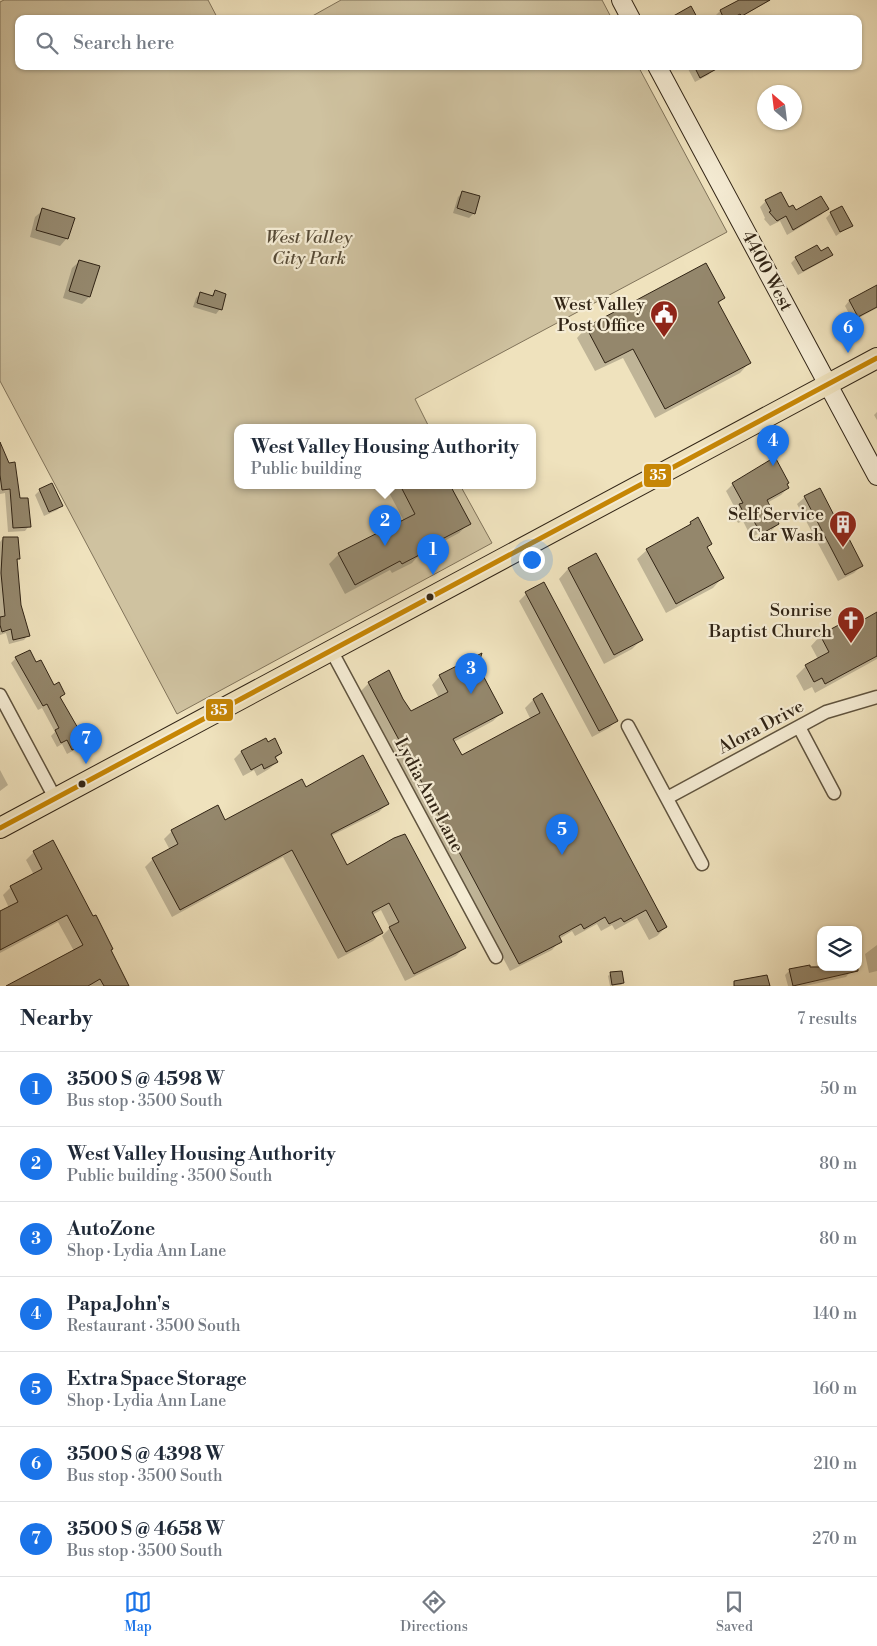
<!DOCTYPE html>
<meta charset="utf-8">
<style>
body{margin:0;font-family:"Libre Bodoni",serif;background:#f2f2f3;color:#1f2937}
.controls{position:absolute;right:15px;bottom:15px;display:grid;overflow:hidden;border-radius:10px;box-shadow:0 1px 4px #0004}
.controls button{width:45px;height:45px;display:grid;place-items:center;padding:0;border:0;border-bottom:1px solid #e0e1e3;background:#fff;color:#1f2937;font:25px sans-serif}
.compass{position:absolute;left:757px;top:85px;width:45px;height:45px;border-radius:50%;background:#fff;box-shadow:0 1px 4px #0004;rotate:332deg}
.you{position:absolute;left:531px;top:559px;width:18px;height:18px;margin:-12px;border:4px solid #fff;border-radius:50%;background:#1a73e8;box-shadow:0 0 0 8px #1a73e833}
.badge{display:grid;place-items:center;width:32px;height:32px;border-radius:50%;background:#1a73e8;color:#fff;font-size:16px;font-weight:700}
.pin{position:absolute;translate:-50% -41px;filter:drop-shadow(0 1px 2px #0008)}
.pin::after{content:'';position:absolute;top:26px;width:18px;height:15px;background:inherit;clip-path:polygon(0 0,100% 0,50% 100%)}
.popup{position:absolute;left:234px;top:424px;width:302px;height:65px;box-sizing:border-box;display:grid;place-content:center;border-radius:10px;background:#fff;filter:drop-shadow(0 1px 4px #0005);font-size:16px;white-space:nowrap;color:#747a83}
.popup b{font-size:19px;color:#1f2937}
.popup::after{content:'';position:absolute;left:50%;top:100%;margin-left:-10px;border:10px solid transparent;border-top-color:#fff}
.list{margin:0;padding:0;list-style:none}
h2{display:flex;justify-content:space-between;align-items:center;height:65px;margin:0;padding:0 20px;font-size:21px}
h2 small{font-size:16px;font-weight:400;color:#747a83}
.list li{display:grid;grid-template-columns:32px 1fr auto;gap:15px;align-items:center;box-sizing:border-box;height:75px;padding:0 20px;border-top:1px solid #e0e1e3}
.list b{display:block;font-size:19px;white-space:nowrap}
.list p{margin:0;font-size:16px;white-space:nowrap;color:#747a83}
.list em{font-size:16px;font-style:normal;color:#747a83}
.icon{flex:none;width:28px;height:28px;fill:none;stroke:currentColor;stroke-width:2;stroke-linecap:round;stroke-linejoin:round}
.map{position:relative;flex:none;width:877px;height:986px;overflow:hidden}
.search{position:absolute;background:#fff;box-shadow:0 1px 4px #0004;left:15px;right:15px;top:15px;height:55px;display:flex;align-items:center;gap:12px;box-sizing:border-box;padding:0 18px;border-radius:10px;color:#747a83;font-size:19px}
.sheet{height:590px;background:#fff}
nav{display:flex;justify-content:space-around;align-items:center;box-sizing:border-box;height:70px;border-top:1px solid #e0e1e3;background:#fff;font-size:14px;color:#747a83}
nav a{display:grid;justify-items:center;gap:2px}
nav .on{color:#1a73e8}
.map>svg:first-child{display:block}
</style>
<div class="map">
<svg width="877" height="986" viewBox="0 0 877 986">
<rect width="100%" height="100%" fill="#efe2bd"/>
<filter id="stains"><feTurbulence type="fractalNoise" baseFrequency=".004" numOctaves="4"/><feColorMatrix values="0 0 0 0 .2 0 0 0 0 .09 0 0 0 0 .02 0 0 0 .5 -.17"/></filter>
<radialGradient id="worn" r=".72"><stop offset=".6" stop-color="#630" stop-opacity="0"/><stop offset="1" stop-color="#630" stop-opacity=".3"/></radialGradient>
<!-- green -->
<path fill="#cfc2a0" stroke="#80735a" d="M4,0H208L218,19H19V66H638L727,232L415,399L429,427H238V485H460L492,543L177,714L0,381V2Z
M341,0H602L612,19H307Z"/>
<!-- shadow -->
<path fill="#0003" fill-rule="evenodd" d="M741,0H771L737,19L736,17L733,19H718L716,15L720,11Z
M688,66H711L713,70L708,75L695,82L687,67Z
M463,192L474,213L469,218L453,213L458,197Z
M766,201L795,212L827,209L821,215L787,235L780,221L770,226L764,219L765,218L760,207Z
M43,210L67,238L60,246L30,237L35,217Z
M831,213L851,225L836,236L826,218Z
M820,252L831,255L827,259L798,275L791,263L796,258Z
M80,261L99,267L89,297L82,304L63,298L72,268Z
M706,264L724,298L718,304L749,363L740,373L655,418L623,358L595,371L577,338L586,328Z
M877,286V308L853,321L845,306L849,301Z
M215,292L220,309L216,314L193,307L196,298L201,293L211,296Z
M877,412V420L874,415Z
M0,445L29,526L25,531L8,532L5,493L0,494Z
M733,484L786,485L788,488L781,495L767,503L778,524L771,531L753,541L743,521L738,523L733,513L736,510L726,491ZM771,527V530L756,538L754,536Z
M385,485H448L469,523L459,533L420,554L412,563L392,573L390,570L345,594L329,564L339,554L404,521Z
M40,490L61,506L57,510L44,516L35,495Z
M805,497L837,523L844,532L862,565L854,573L838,581L797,504Z
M691,523L711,543L706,548L722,578L713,588L666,613L637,559L647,550L684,529Z
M3,538L19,558L16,561L20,606L28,635L24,640L9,644L6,633L0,635V542Z
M596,555L642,639L632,649L604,664L559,579L568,569Z
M526,594L616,721L609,728L592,737L519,601Z
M877,613V659L815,693L812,687L804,691L796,676L806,666L818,659L811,646L820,636L859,616L862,622Z
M29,651L36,664L53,686L64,694L60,698L85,742L80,747L67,754L62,744L57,747L51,736L55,732L42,708L38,710L11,663L16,658Z
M477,666L501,713L493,721L454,742L462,757L531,720L525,708L533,700L666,927L657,936L649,940L637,918L615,930L612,925L601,931L597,924L575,936L572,931L559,939L560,941L552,950L510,971L361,691L369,683L402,700L411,713L439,698L432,685L440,676Z
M265,739L267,744L281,753L275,759L277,762L269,769L257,776L254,770L243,776L234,759L241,752Z
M0,770L8,785L0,791Z
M305,788L387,804L379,812L331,836L347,867L464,948L456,956L405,981L382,936L390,928L381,910L372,915L381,933L373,941L338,959L283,857L172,917L145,867L153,859L170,850L164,839L172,831L217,807L225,821Z
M34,852L93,918L128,986H8L74,951L58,922L0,953V913L9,908L3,895L11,887L34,875L26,860Z
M877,945V971L869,973L865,954Z
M821,965V967L850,972L846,977L805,986H788L785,975L790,970Z
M610,974L623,983L621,985L610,986L608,976Z"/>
<!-- building -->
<path fill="#94876c" stroke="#312415" d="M739,0H770L742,16L740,14L731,19H724L720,10Z
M691,6L698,19H668Z
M694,66H722L700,78Z
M462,191L480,196L475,214L457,208Z
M781,192L789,207L793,205L796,210L821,196L829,209L793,230L786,216L777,221L769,212L771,211L765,200Z
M842,206L853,226L840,232L830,212Z
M42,208L75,218L68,239L36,230Z
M817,245L821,251L828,247L833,255L803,271L795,257Z
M79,260L100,266L90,297L69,291Z
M706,263L725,298L718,302L751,363L665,409L633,349L605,363L586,327Z
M877,285V307L858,317L849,300Z
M215,290L226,294L222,310L197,303L200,292L213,296Z
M0,442L9,463L15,462L20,498H28L31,527L13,528L10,489L2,490L0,475Z
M775,457L789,483L787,484L789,488L767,500L779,524L761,534L750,514L746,517L739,504L743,503L732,483Z
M52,483L63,506L49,512L39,489Z
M400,485H450L471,524L421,550L423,553L402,564L400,561L355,585L338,553L415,514Z
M820,488L837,521L842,519L848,529L845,531L863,566L845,575L804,496Z
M698,517L712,544L707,547L724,578L676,604L646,549L691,524L690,522Z
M3,537H18L20,559H17L21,605L30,636L13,640L11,629L2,632L0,625V617L5,616L1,573Z
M596,553L643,640L614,655L568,568Z
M544,582L618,721L599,731L525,592Z
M877,612V656L825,684L822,678L814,682L805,665L829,652L820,635L859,614L863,620Z
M30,650L36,662L41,660L54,685L59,682L65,694L60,697L86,742L72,750L67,740L61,743L55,730L59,728L47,704L43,706L15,657Z
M482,653L478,666L503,713L453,739L462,755L540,713L533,699L542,693L667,927L658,932L646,910L624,922L621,918L609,924L605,917L584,929L581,924L559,936L562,942L519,964L368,682L389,670L403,699L411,711L448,692L439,675Z
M266,738L268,742L275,738L282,753L275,757L278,762L264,769L262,764L251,770L241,751Z
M363,755L389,804L331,834L347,865L394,838L405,834L466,948L414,974L389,927L399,922L389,903L372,912L383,933L346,952L292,850L180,910L152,858L178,844L171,830L218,805L225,820L302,779L306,787Z
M53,840L93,916L96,915L113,949L111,950L129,986H104L100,979L88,986H6L83,945L67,915L0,950V911L18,902L10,886L42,869L33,851Z
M810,965V967H858V971L793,986L789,969Z
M622,971L624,983L612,985L610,972Z
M767,975L770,986H734V981Z"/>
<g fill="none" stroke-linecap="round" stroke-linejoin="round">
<!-- street casing -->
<g stroke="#60543f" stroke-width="15">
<path id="street" d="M331,650L496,957
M0,695L55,798
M628,726L702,864
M799,727L834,793
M667,798L826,712L877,697"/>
</g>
<!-- secondary casing -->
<g stroke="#312415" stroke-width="20">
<path id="secondary" d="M621,0L631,19
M657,66L877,476"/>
</g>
<!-- primary casing -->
<g stroke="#312415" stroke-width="22">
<path id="primary" d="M0,828L877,358"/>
</g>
<!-- street -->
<use href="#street" stroke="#f5ecd4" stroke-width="12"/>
<!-- secondary -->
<use href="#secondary" stroke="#f5ecd4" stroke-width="18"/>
<!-- primary -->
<use href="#primary" stroke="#efe2bd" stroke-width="20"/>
<!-- bus-1 casing -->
<g stroke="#f5ecd4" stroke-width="9">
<path id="bus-1" d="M0,828L877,358"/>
</g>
<!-- bus-1 -->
<use href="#bus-1" stroke="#c68605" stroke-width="5"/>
</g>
<!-- icons -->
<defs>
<g id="civic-pin" transform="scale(1.4375)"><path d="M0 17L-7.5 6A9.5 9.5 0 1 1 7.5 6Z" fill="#8f2418" stroke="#f5ecd4"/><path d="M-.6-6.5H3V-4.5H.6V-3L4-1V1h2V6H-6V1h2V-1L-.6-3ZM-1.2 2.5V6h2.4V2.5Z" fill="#fff"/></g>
<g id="building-pin" transform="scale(1.4375)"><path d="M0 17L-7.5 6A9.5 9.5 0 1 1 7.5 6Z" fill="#8f2418" stroke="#f5ecd4"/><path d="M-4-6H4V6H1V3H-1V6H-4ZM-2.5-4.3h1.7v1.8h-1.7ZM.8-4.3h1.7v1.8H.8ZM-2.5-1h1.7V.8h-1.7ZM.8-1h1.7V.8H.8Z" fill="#fff"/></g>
<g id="church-pin" transform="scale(1.4375)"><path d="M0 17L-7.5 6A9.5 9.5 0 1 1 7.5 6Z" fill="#8f2418" stroke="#f5ecd4"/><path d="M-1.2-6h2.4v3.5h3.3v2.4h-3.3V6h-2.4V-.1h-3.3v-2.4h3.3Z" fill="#fff"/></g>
</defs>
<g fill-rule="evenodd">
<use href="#civic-pin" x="664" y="314"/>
<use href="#building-pin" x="843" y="524"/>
<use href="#church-pin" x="851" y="620"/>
</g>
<!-- markers -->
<g fill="#312415" stroke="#f5ecd4" stroke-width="2">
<circle cx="430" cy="597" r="4.5"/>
<circle cx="82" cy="784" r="4.5"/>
</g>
<g text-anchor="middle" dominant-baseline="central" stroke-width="4.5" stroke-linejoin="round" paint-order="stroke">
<!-- park labels -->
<g font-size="18" font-style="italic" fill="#584c38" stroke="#f5ecd4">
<text x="309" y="237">West Valley<tspan x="309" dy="21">City Park</tspan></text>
</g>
<!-- street labels -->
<g font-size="18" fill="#312415" stroke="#f5ecd4">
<text transform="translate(767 271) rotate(62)">4400 West</text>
<text transform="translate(761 727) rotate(-28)">Alora Drive</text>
<text transform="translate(429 795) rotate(62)">Lydia Ann Lane</text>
</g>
<!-- poi labels -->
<g font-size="18" fill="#312415" stroke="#f5ecd4" text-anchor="end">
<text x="645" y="304">West Valley<tspan x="645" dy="21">Post Office</tspan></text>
<text x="824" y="514">Self Service<tspan x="824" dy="21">Car Wash</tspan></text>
<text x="832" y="610">Sonrise<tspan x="832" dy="21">Baptist Church</tspan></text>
</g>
</g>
<g stroke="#f5ecd4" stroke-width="2">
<rect x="643" y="463" width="29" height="25" rx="5" fill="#c68605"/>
<rect x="205" y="698" width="29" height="24" rx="5" fill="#c68605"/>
</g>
<g font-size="14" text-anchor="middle" font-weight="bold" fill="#fff">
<text x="658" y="480">35</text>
<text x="219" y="715">35</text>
</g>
<rect width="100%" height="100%" filter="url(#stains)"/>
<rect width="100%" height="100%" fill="url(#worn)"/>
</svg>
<div class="controls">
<button><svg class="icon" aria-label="layers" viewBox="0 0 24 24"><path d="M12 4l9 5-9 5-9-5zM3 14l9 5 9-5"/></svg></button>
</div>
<svg class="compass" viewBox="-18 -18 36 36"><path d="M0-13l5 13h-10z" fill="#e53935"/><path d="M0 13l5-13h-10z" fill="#747a83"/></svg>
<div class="you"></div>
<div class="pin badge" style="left:433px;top:575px">1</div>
<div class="pin badge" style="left:385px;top:546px">2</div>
<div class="popup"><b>West Valley Housing Authority</b>Public building</div>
<div class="pin badge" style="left:471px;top:694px">3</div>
<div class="pin badge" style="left:773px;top:466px">4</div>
<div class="pin badge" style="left:562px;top:855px">5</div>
<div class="pin badge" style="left:848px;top:353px">6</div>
<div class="pin badge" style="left:86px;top:764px">7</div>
<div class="search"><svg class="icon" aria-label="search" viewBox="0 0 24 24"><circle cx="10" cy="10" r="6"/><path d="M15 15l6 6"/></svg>Search here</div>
</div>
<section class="sheet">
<h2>Nearby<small>7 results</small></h2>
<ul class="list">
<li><span class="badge">1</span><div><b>3500 S @ 4598 W</b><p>Bus stop · 3500 South</p></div><em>50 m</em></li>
<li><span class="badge">2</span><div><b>West Valley Housing Authority</b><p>Public building · 3500 South</p></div><em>80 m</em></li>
<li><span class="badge">3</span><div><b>AutoZone</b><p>Shop · Lydia Ann Lane</p></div><em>80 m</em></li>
<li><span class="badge">4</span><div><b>Papa John's</b><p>Restaurant · 3500 South</p></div><em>140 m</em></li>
<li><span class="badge">5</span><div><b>Extra Space Storage</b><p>Shop · Lydia Ann Lane</p></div><em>160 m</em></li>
<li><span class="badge">6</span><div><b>3500 S @ 4398 W</b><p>Bus stop · 3500 South</p></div><em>210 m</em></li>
<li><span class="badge">7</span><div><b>3500 S @ 4658 W</b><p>Bus stop · 3500 South</p></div><em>270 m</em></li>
</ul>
</section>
<nav>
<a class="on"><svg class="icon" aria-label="map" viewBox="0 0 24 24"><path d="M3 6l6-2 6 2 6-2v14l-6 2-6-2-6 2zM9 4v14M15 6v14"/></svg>Map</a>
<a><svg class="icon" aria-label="directions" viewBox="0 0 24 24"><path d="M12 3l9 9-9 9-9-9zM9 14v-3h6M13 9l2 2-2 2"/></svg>Directions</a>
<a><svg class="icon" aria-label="saved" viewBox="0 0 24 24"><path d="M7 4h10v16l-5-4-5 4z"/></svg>Saved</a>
</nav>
